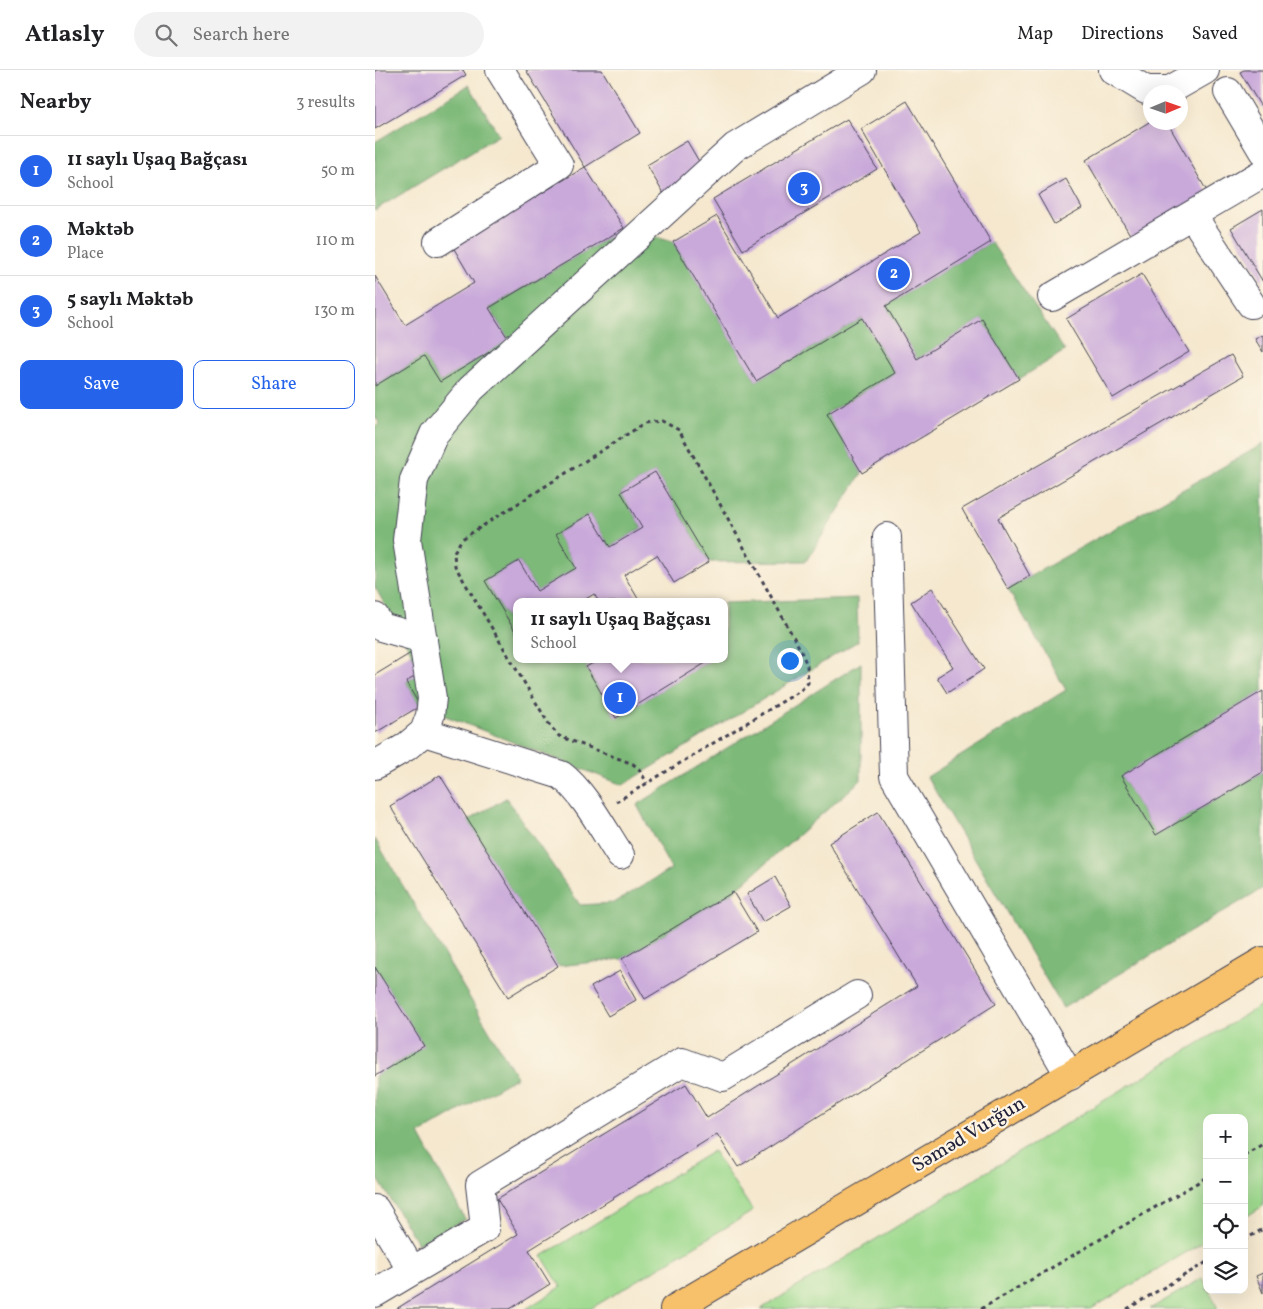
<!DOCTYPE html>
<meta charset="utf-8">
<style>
body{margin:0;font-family:Vollkorn,serif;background:#f2f2f2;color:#202124}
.controls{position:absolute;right:15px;bottom:15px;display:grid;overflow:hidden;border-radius:10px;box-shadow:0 5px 20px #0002}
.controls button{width:45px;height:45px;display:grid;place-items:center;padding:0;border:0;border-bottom:1px solid #e0e0e0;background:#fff;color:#202124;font:25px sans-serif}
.compass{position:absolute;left:768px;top:15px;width:45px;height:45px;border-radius:50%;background:#fff;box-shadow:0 5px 20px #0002;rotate:88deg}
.you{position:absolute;left:414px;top:590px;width:18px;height:18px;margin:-12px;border:4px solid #fff;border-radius:50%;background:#1a73e8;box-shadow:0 0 0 8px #1a73e833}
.badge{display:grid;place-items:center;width:32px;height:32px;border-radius:50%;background:#2563eb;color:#fff;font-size:16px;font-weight:700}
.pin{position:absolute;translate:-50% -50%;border:2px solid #fff;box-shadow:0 1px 5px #0006}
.popup{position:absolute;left:138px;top:528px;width:215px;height:65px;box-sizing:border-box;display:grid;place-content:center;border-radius:10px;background:#fff;filter:drop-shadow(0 1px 4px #0005);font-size:16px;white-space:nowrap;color:#757577}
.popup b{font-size:19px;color:#202124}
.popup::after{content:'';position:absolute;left:50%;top:100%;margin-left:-10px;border:10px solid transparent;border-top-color:#fff}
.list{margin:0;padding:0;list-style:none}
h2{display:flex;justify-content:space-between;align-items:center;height:65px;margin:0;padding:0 20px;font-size:21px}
h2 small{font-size:16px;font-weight:400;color:#757577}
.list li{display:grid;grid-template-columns:32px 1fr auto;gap:15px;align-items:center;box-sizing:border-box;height:70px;padding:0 20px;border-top:1px solid #e0e0e0}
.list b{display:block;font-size:19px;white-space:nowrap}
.list p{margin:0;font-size:16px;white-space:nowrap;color:#757577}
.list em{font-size:16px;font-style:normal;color:#757577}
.actions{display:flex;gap:10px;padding:15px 20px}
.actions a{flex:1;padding:11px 0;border:1px solid #2563eb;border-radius:10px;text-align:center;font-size:18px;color:#2563eb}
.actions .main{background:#2563eb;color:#fff}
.icon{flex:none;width:28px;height:28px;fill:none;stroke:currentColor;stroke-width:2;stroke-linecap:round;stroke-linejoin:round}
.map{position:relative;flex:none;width:888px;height:1239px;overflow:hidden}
header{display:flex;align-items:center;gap:30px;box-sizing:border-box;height:70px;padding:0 25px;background:#fff;border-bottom:1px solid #e0e0e0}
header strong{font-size:24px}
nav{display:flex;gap:28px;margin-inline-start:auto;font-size:18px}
.search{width:350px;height:45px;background:#f2f2f2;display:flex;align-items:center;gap:12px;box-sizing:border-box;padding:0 18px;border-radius:28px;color:#757577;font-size:19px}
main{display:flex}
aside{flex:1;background:#fff}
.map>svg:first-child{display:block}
</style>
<header>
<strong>Atlasly</strong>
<div class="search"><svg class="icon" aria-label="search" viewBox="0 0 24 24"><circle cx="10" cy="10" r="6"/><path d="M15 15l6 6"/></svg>Search here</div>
<nav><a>Map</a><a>Directions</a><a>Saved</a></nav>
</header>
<main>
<aside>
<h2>Nearby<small>3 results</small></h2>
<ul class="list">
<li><span class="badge">1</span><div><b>11 saylı Uşaq Bağçası</b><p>School</p></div><em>50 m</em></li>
<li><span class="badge">2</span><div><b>Məktəb</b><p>Place</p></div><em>110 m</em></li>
<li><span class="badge">3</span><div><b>5 saylı Məktəb</b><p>School</p></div><em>130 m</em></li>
</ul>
<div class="actions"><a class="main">Save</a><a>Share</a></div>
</aside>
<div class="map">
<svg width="888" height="1239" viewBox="0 0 888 1239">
<rect width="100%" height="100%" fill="#fcf5e5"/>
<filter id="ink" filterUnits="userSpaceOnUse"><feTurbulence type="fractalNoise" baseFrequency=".02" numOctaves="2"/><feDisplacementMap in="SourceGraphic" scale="10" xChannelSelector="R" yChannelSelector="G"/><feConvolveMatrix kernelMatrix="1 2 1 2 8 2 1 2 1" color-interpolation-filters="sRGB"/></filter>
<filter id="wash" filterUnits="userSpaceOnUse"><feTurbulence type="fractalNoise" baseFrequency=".0096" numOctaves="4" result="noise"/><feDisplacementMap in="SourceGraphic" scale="20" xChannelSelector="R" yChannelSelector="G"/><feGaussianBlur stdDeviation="1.12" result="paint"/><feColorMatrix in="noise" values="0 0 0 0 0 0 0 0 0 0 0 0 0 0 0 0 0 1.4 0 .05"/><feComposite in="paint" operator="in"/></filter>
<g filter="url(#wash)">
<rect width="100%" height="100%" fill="#f5e8cf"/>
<!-- green -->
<path fill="#9cd98d" stroke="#5f7e64" d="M888,934V1136L869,1148V1048H832V1170L716,1239H386Z
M338,1081L378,1141L215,1239H151L186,1217L167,1186Z
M828,1208L832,1216V1220H834L843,1239H775Z"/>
<!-- forest -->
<path fill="#7db978" stroke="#506e5a" d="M94,15L124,65L0,140V72Z
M249,158L298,172L381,311L487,248L520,303L452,343L487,403L431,491L334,492L280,402L246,422L267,458L235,477L215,444L181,464L201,498L162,521L144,491L110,511L141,563V589H157L160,594L169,589H225L211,598L241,648L337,589H349V533L482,528L483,571L248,715L45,636L31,612L47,602L0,517V357L5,354L0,346V316L49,286L65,312L133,269L115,238Z
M616,172L690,281L644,309L607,249L542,289L511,236Z
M888,374V621L746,706L781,765L888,702V818L688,938L552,707L691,620L633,519Z
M486,593V710L358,822L247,889L183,896L93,751L131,728L205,835L239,833L296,799L262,735Z
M0,769L142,1007L44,1064L90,1149L43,1174L0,1104V1006L49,976L0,897Z"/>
<g id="blocks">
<!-- building -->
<path fill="#c9a9da" d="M0,0H88L91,5L0,59Z
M151,0H227L265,63L210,97Z
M869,0H888V40L865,2Z
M532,31L616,172L511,236L542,289L607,249L644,309L487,403L452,344L520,303L487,248L381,311L298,172L342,146L403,248L546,162L486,59Z
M472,49L502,99L368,180L338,129Z
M776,51V52H792L833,123L757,168L711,90Z
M312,71L329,100L288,123L272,95Z
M210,97L249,158L114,238L134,270L65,312L49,286L0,316V206L30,255L99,213L78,177Z
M691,109L707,138L679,154L663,125Z
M888,139V212L856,158Z
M767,204L814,282L738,328L691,249Z
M888,265V282L880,269Z
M856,285L868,306L623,448L655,506L633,519L587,439Z
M280,402L334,492L299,513L282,485L249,505L265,532H224L219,524L206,532H141V563L110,511L144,491L162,521L201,498L181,464L215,444L235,477L267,458L246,422Z
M557,518L609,599L572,623L562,607L578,597L536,532Z
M36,583L47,602L31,612L45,636L0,663V605Z
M225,589H337L241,648L211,597Z
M888,621V702L781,765L746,706Z
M65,705L183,896L133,927L15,736Z
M503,742L621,934L363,1097L342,1064L154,1180L175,1214L135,1239H21L143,1164L122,1129L311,1014L332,1048L542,916L454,773Z
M400,807L416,836L388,852L372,824Z
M358,822L382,862L270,929L247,889Z
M0,897L49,976L0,1006Z
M245,901L261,930L233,946L216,917Z
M888,1203V1223L881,1206Z"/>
</g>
</g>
<g filter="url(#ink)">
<use href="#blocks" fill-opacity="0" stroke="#424051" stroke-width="1"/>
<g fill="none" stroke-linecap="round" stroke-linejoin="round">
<!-- minor casing -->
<g stroke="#424051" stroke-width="30">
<path id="minor" d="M738,0L771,20H795L830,0
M853,22L888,81
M817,145L876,234
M63,172L184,95L125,0
M677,227L888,103
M512,467L519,706L695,1006
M0,547L6,557L48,569
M49,662L186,705C209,722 229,761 245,785
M0,695L31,677L49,662L55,646L57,628L32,470L39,410L59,364L96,319L360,77L487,0
M0,1139L37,1201L0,1223
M37,1201L110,1158L105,1115L307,992L348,1007L482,925"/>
</g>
<!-- major casing -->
<g stroke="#424051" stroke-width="30">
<path id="major" d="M299,1239L888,891"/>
</g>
<!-- path -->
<path stroke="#424051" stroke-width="3" stroke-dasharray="4 4" stroke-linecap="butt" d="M241,732C302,695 363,658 425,621L433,613L432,595L424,577L304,360L287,351L270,353L87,469L79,482L80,496L175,656L184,666L258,694L264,699L272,713
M869,1085L888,1074
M869,1170L888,1159
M606,1239L832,1107
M752,1239L832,1192"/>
<!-- minor -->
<use href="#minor" stroke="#fff" stroke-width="28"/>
<!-- major -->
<use href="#major" stroke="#f7c06b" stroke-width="28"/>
</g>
</g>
<g text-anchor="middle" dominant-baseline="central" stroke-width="4.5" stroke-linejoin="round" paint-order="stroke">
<!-- street labels -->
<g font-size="20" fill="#22223b" stroke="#fcf5e5">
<text transform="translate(594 1065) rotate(-31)">Səməd Vurğun</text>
</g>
</g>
</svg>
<div class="controls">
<button>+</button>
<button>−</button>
<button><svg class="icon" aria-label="locate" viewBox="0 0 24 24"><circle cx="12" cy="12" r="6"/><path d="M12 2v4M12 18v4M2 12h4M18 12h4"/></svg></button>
<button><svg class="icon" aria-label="layers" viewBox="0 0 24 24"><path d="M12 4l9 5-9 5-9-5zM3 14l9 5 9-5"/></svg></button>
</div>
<svg class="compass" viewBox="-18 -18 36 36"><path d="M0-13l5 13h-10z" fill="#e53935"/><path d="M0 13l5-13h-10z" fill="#757577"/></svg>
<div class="you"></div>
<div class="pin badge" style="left:245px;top:628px">1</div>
<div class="popup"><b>11 saylı Uşaq Bağçası</b>School</div>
<div class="pin badge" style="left:519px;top:204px">2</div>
<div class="pin badge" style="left:429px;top:118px">3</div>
</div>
</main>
